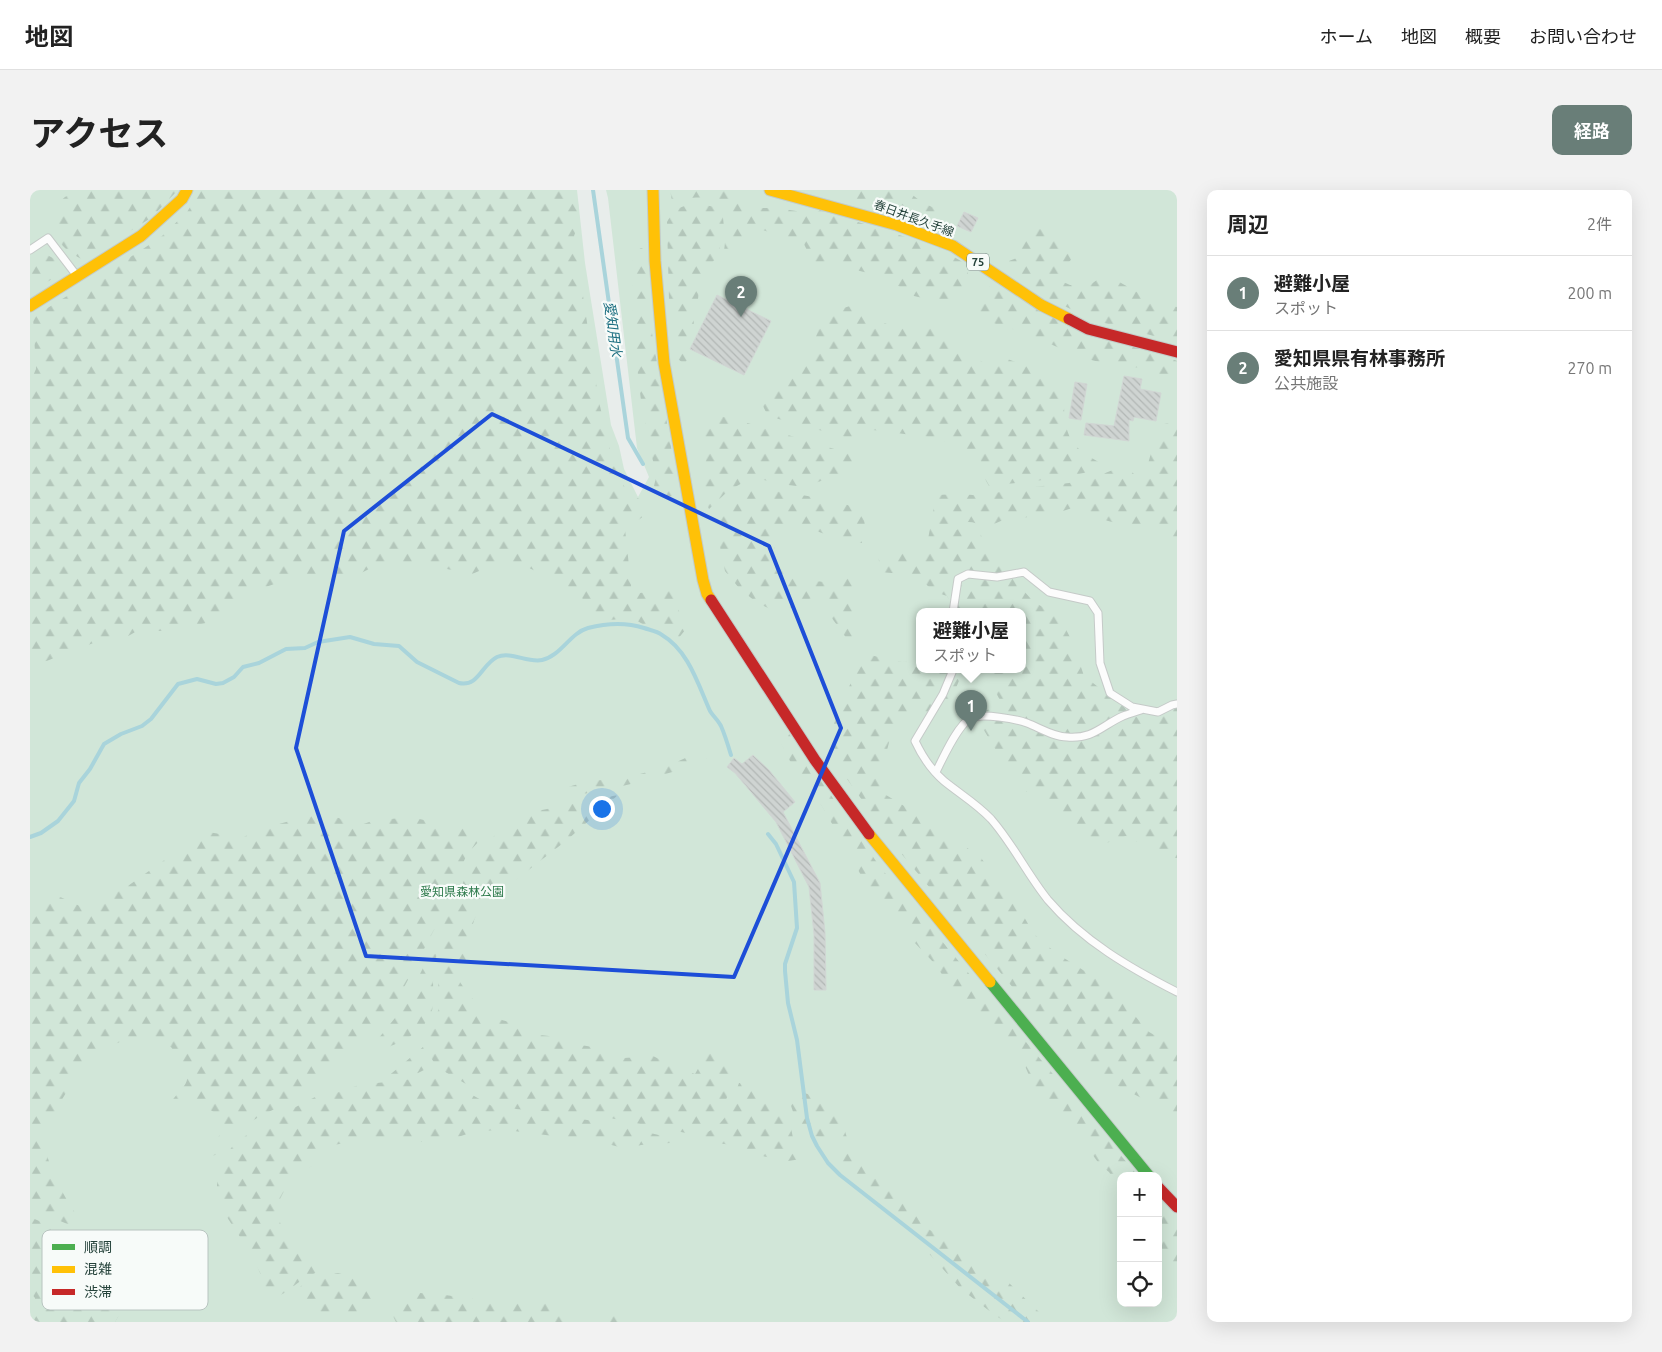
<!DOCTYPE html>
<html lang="ja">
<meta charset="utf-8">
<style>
body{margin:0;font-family:Ubuntu,"Noto Sans JP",sans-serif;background:#f2f2f2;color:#222}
.controls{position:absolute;right:15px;bottom:15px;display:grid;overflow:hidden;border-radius:10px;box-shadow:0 5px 20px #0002}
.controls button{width:45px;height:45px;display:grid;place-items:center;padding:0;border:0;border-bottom:1px solid #e0e0e0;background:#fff;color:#222;font:25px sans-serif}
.you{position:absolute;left:571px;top:618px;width:18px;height:18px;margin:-12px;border:4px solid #fff;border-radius:50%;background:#1a73e8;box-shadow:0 0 0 8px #1a73e833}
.badge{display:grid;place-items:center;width:32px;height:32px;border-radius:50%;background:#697e78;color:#fff;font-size:16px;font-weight:700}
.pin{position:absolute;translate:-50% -41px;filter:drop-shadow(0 1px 2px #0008)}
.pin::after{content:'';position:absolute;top:26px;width:18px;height:15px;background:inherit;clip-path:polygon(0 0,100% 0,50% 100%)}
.popup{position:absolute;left:886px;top:418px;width:110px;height:65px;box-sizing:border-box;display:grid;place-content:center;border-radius:10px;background:#fff;filter:drop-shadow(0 1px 4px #0005);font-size:16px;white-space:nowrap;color:#767676}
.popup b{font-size:19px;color:#222}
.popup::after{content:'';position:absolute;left:50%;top:100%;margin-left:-10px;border:10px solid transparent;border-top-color:#fff}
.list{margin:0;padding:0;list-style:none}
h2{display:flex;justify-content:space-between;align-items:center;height:65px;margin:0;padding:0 20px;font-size:21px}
h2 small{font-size:16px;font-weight:400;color:#767676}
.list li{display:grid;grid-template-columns:32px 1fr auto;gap:15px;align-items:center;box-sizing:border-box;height:75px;padding:0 20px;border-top:1px solid #e0e0e0}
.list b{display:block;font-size:19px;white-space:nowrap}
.list p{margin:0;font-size:16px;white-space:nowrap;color:#767676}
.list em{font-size:16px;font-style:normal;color:#767676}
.icon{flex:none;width:28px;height:28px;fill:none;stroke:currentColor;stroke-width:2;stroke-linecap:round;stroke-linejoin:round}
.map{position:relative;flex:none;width:1147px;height:1132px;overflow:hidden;border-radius:10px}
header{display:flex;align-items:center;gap:30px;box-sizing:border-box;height:70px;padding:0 25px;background:#fff;border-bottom:1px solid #e0e0e0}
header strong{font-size:24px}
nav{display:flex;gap:28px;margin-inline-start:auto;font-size:18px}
.intro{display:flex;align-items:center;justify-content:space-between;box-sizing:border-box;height:120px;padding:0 30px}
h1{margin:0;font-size:35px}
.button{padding:12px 22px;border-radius:10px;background:#697e78;color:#fff;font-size:18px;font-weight:700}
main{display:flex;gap:30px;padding:0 30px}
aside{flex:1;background:#fff;border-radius:10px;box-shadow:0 5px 20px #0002}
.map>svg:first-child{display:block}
</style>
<header>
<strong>地図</strong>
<nav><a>ホーム</a><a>地図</a><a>概要</a><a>お問い合わせ</a></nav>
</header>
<div class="intro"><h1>アクセス</h1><a class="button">経路</a></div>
<main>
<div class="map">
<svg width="1147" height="1132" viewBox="0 0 1147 1132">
<defs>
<pattern id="forest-firs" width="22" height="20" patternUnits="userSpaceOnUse" patternTransform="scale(1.25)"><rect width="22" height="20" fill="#d1e6d8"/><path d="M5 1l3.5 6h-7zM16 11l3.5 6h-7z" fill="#b3c6ba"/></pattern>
<pattern id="building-back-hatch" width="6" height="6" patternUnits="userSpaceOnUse" patternTransform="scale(1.25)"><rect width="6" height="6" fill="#cfd4d2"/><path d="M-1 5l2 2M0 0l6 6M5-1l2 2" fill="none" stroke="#b2b7b5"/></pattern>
</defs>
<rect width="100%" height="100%" fill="#e8edeb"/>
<!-- green -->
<path fill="#d1e6d8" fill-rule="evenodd" d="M0,0H547L555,73L581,235L589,256L594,279L608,307L619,287L607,258L578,8L576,0H1147V1132H0ZM890,422H992V480H890ZM1091,986H1128V1113H1091Z"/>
<!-- forest -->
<path fill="url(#forest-firs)" d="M58,0H148L121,28L53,70C46,66 38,62 33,56C21,43 20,18 35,7C41,3 51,2 58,0Z
M171,0H545C550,19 551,28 544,46L569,212L582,267L594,296L604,307L615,311L617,324L595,339L602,404L625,401H641L656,439L647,450L636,440L618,437L602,428L567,431L554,410L541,398L497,377L468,373L442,384L417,379L397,372L351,373L321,388L301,383L256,390L224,401L176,433L137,441H107L93,449L66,452L6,475L0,480V193L6,179L3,127L110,61L132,46L157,22Z
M640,0H706L722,14L706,28H702C680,3 673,6 642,11Z
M806,0H876L893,13L909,20L906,37L822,9Z
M669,14L685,17L693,28L694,37L688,67L676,78L670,90L668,109L663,126L664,135L658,159L661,166L654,174L648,169L647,141L639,110L637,32C646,17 652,15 669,14Z
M727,18H747L785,24L790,20L907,57L936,74C941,94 937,103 919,114L884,106L854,87L798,73H783L774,54L721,36L706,61L699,69L694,61C695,55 695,47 698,41C699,38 722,22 727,18Z
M1000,35L1020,43L1047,62L1036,76L1031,91L1040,95H1060L1075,84L1125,112L1147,117V152L1063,130L1018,108L978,78L979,71L989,67L995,42Z
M611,58L618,61L620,131L649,305L636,307L624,296L627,283L615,246L616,239L615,223L612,219L602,134V64Z
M13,63L25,69L29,81V85L0,102V74L4,66Z
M967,93L1147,171V184L1136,189C1121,176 1104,178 1085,175C1053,171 1024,155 995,143C980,138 965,134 951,129L946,125L945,115L952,100Z
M820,116L848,131L869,138L910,135L927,160L955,173L975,168L1015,183L1034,201C1034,216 1033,237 1042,251C1048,261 1061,267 1070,273L1067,280L1031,288L959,296L956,291L949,265L906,248L835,239L832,245L822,249L745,228L736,222L733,216C742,199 755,197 766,184C781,168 786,144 794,124Z
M688,226L701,228L821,264L824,275L817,281L775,297L750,294L734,290L714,292L698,301L679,319C668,297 677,278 677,255C677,249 673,242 671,236L676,228Z
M1147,232V349L1137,346L1122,334L1108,339C1099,334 1092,334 1082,332C1069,329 1056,324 1045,317L1024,324L973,330L955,338C933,322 915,342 897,355L906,305L931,304L954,306L977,300L1039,293L1068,286L1095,275L1107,287L1115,284L1126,246L1134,234Z
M723,299C741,300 817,310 828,320C838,329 835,342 832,353L810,350L771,335L761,338L747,350L742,366L751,379L774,390L795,392L817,387L827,394L825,405L826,439L822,456L786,406L748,423L726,412L709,398L695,381L690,357L689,333L697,318L709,305Z
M935,336H942L948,339L960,364L1003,411L1030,428L1043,453L1054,486L1117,535L1147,517V668L1137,667L1096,646L1065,657L1024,614L995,601L977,579L945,525L972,514L954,480H992V422H925L917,406L905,402L885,385L850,382L848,362H872L889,367C904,357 918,342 935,336Z
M835,464L872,472L890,471V480H924L931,486L915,524L886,523L861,545L851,583V602L906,635L951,668L987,715L1004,744L1026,763L1080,797L1119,842L1147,858V937L1129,917L1084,894L1062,879L989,805L865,656L812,582L800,545L813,509Z
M755,538L850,677L1108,986H1091V1001L1079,982L1070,975L1033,924L1009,908L991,867L958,840L947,820L923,800L904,773L884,752L863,725L841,703L792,616L760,571L751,553L752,540Z
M672,560H676L677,568L667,575C623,587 579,603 533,606V599C557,589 584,590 610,584C631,579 653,570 672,560Z
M588,605L537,650L450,718C440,734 441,747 437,765C435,774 431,782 430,792L440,807L449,813L452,821L461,827L490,835L510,845L528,847L544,854L563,857L575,863L589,862L594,868L623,866L647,878L665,884L669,877L670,864L679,856L689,863L706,884L694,915L684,930L673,937L656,943L570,926L486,919L474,916L417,883L406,876L399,864L397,850L409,818L408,791L412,762L414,734L437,684L464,646L486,631L512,620Z
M278,626L309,628L325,637L342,631L380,627L422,636L449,637L453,641L451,649L437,664L404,740L359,826L296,887L272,906L230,926L213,937L198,951L190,962L183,966C183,953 192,944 194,931C186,920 171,917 159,909L146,918L139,915C143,908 149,903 154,896C164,883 148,867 141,857C129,854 107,847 96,850C63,859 40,894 25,922C22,928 16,936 15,943C12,975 41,1018 59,1043L11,1023L0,1016V713L28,706L50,716L69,711L95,698L164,649L178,642L190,644L208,650L227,640Z
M408,748C407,763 405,777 403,792C403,800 404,808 403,816C399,839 378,848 359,857L349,853L348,849L373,818Z
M393,857L396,866V879L388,883L356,888Z
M401,887H410L471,921C489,927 509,924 528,926C565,930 601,938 637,947L640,950V953L611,955L596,959L571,952L477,940L446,941L422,949L405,952H391L373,947H346L304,955L296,960L285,973L256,997L249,1011L248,1024L254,1048L264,1061L297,1078C289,1082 281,1084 274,1089C263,1095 252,1108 239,1109L236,1104L234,1092L223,1067L193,1021L187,1004V991L201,958L225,938L287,906L303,904L329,895Z
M709,893L720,894L736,904L743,917L761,938L764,953L771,969L758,971L716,963L695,954L668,952L665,948C697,935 698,924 709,893Z
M774,903L796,909L804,916L813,934L817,948L844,981L852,994L882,1019L893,1036L914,1048L962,1085L976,1090L1009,1122L1016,1132H976L966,1126L931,1099L865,1026L809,979L812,964L808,952L790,947L771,945L759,910L763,904Z
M1128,1010L1147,1033V1084L1128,1058Z
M0,1027L23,1037L45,1043L67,1053L85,1056L95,1062L104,1074L109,1086L102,1104L85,1132H4L5,1108L0,1102Z
M308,1083C328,1088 343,1090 350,1111C325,1132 290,1129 260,1108C268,1092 292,1086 308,1083Z
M390,1103L415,1105L465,1112H533L541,1132H366L363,1126V1114L372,1106Z
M591,1123L608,1132H571L575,1127Z"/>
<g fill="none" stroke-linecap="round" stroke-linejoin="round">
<!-- stream -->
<path stroke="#a9d4db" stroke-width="4" d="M563,0L598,248L613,274
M738,644L746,654L764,692L767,738L755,774V781L758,813L767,850L777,928L782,946L787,956L798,973L810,985L998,1132
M0,647L11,643L28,631L44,611L49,593L60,579L74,554L91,544L112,536L121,529L148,494L167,489L186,494L193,493L204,487L213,477L229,473L256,459L275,458L288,452L320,447L344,454L369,456L387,472L429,493C449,497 451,475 467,467C481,461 497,473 512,470C531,466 540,443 558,438C577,433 596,432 614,438C620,440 627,441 632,445C658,460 668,494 680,521C683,526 688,530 691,536C695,545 698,555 701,565"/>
</g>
<!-- building -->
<path fill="url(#building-back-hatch)" stroke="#d1d6d4" d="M934,22L948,28L941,42L927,36Z
M687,105L741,131L714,185L660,159Z
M1094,186L1112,189L1110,199L1131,203L1126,231L1104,227L1103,231L1099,230V251L1054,245L1056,233L1084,236Z
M1045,192L1057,194L1051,230L1039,228Z
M723,565L739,580L765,612L753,622L790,693L795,743L796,800H784V744L779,697L746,632L705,583L697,577L704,568L712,574Z"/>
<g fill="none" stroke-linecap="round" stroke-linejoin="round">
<!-- lane casing -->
<g stroke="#c5cac8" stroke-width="9">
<path id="lane" d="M0,60L18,48L47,86
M923,422L928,389L938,384L967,387L994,382L1019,402L1060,411L1068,423L1070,473L1080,503L1102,517L1128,522L1142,515L1147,514
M923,480L913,504L885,551C892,566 901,580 914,591C930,604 947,614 961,629C983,654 997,684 1018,710C1053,751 1100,778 1147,802
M906,582C913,568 928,534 941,528C952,523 986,529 997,533C1010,538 1024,547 1037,547C1064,549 1071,536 1093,526C1098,524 1105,522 1111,520"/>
</g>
<!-- fast casing -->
<g stroke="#c3cbc8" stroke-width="13">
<path id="fast" d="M960,792L1119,986"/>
</g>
<!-- slow casing -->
<g stroke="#c3cbc8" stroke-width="13">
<path id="slow" d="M623,0L625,71L634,173L673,390L677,404L681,410
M740,0L867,35L923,56L1011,115L1039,129
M0,116L111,46L152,9L157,0
M839,644L960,792"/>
</g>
<!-- jam casing -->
<g stroke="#c3cbc8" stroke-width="13">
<path id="jam" d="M1039,129L1058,139L1147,162
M681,410L785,570L839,644
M1128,997L1147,1017"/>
</g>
<!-- lane -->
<use href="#lane" stroke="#fcfcfc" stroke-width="7"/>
<!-- fast -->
<use href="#fast" stroke="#4caf50" stroke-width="11"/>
<!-- slow -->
<use href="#slow" stroke="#ffc107" stroke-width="11"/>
<!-- jam -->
<use href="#jam" stroke="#c62828" stroke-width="11"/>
</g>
<!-- marked area -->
<path fill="none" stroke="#1d4ed8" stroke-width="4" stroke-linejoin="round" d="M462,224L739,356L811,538L704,787L336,766L266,558L314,341Z"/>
<g text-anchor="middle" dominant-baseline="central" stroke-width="4.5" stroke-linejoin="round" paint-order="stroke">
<!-- shield labels -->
<rect fill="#f7fbf9" stroke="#637a73" stroke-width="1" x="937" y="63.5" width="22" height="17" rx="4"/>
<g font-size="11" font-weight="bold" fill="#24423a">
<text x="948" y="72">75</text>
</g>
<!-- street labels -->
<g font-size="12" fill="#24423a" stroke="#f7fbf9">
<text transform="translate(884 28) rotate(20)">春日井長久手線</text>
</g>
<!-- park labels -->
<g font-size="12" fill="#2d7a4b" stroke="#f7fbf9">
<text x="432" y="701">愛知県森林公園</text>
</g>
<!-- water labels -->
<g font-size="14" font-style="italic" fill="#1c6f80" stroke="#f7fbf9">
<text transform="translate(583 139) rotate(82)">愛知用水</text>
</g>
</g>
<!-- legend -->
<rect x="12" y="1040" width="166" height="80" rx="8" fill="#f7fbf9" stroke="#b8c4c0" stroke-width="1"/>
<rect x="22" y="1054" width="23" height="6" fill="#4caf50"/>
<rect x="22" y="1076" width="23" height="7" fill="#ffc107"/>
<rect x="22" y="1099" width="23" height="6" fill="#c62828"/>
<g font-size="14" fill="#24423a">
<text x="54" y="1062">順調</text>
<text x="54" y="1084">混雑</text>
<text x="54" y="1107">渋滞</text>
</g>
</svg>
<div class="controls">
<button>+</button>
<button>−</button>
<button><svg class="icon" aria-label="locate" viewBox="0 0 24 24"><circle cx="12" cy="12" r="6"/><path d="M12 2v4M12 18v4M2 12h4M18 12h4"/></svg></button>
</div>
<div class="you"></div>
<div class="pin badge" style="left:941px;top:541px">1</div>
<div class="popup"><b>避難小屋</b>スポット</div>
<div class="pin badge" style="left:711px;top:127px">2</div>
</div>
<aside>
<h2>周辺<small>2件</small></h2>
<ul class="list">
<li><span class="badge">1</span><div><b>避難小屋</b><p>スポット</p></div><em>200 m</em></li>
<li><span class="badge">2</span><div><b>愛知県県有林事務所</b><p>公共施設</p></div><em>270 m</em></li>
</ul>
</aside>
</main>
